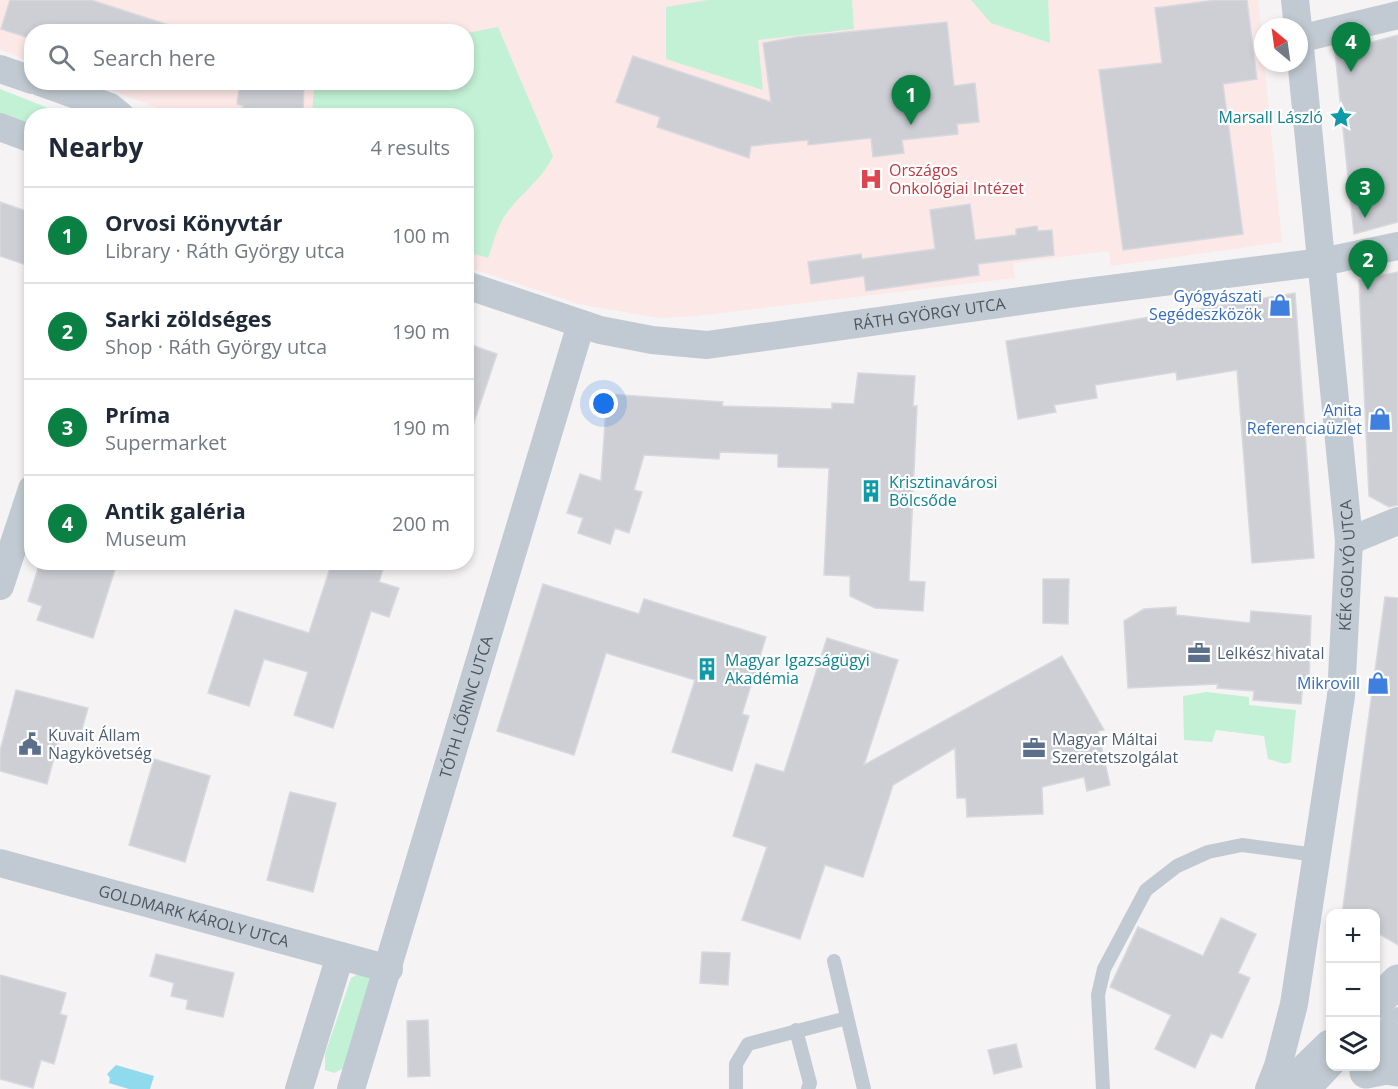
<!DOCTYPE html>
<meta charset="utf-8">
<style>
body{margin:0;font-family:"Open Sans",sans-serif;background:#f6f6f7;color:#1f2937}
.controls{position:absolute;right:18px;bottom:18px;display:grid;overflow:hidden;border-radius:12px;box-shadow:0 3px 9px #0003}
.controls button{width:54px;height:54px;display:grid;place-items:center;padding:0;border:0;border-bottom:2px solid #e0e1e3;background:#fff;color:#1f2937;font:30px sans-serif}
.compass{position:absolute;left:1254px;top:18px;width:54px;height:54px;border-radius:50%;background:#fff;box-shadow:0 3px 9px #0003;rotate:331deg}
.you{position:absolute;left:604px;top:404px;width:21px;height:21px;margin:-15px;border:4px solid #fff;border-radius:50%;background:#1a73e8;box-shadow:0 0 0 9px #1a73e833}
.badge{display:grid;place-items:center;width:39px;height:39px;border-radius:50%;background:#0b8043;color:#fff;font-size:20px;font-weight:700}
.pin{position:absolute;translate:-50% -50px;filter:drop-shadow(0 2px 3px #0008)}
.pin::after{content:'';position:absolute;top:32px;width:21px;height:18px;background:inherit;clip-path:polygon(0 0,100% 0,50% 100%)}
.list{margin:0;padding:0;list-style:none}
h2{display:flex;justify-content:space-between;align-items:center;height:78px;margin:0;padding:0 24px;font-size:26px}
h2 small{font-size:20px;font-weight:400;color:#747a83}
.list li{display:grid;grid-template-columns:39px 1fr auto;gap:18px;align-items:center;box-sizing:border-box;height:96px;padding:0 24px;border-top:2px solid #e0e1e3}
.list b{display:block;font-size:22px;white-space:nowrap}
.list p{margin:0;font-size:20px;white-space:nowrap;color:#747a83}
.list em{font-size:20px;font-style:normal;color:#747a83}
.icon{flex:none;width:33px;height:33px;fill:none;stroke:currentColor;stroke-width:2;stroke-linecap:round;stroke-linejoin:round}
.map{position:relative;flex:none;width:1398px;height:1089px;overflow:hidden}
.search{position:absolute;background:#fff;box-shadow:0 3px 9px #0003;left:24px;top:24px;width:450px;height:66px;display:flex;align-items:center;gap:15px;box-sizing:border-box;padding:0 21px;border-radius:24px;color:#747a83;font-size:22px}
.panel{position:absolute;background:#fff;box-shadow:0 3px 9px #0003;left:24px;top:108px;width:450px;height:462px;border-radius:24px}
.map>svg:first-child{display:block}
</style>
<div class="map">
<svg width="1398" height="1089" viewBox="0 0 1398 1089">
<rect width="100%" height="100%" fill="#f5f3f3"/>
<!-- medical -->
<path fill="#fce8e6" d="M0,0H1258L1282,242L1111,266L1109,251L1013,263L1015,278L695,316L659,318L579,304L467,267L466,116L176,115L93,83L466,82V32H32L31,62L0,49Z"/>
<!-- green -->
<path fill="#c3f1d5" d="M708,0H852L854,29L758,40L763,90L666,59V7Z
M971,0H1048L1050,43L991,23Z
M498,27L553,156C543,179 521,193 506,214C497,226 493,245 488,258L467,252L466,116L312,115L314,88L323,83L466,82L467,33Z
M0,89L66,115L32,116L31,125L0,114Z
M1207,692L1249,697V705L1296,710L1291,762L1285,764L1268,759L1264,736L1216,730L1212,742L1184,740L1183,696Z
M360,973L369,975L371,984L344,1068L334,1073L325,1070V1054L351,978Z"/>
<!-- water -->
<path fill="#90daee" d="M116,1065L154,1076L150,1089H129L109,1083L110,1078L107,1074Z"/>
<!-- building -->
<path fill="#cdcfd5" stroke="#d7d9de" stroke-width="1.5" d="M10,0H91L175,27L174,32H32V39L1,29Z
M1216,0H1247L1257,79L1223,84L1243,234L1123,250L1099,70L1162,63L1155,8Z
M947,22L954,86L975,83L979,122L957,124L958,134L902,140L904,153L873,157L871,138L808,145V140L751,146L749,158L657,127L660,117L616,102L633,56L771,102L763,43L797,37Z
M1398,35V222L1354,234L1335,52Z
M240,82H304L303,116H231L244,106L237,104Z
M0,202L32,213V267L0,256Z
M970,204L975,240L1016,235V229L1037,226L1038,231L1052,230L1054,255L978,264L979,275L866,291L864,276L811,284L808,262L861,254L862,259L935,249L930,210Z
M1398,272V505L1389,507L1369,496L1359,280Z
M1295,293L1314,558L1252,563L1237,370L1177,380L1176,372L1095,385L1097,398L1054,405L1056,412L1018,419L1006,341Z
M466,343L497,354L470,434L466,433Z
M858,373L915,376L913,406H917L909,581L925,582L923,611L875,608L850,596V576L824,575L829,468L778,467V454L720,452L719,459L644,455L634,490L642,492L629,533L615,528L610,544L578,533L583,518L567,513L580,474L601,481L607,394L723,402L722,406L832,409V403L854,404Z
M40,562H105L116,566L93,638L37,620L42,606L28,601Z
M332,562H385L379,582L399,588L389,617L371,611L333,728L294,715L308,672L264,659L249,706L208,693L235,610L309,633Z
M1043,579H1069L1068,624L1043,623Z
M543,584L639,614L644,599L766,637L742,714L749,716L732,771L672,752L695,680L606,653L574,755L497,731Z
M1385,597L1398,598V945L1376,932V914H1342Z
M1176,607V615L1250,623L1251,611L1311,616L1309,684L1303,683L1301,704L1253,700L1254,691L1217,688L1218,684L1128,688L1124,621L1144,609Z
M827,638L898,660L864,765L1062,656L1104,730L1098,731L1110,785L1087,791L1084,777L1042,787L1043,814L967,817L966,798H957L955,748L893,785L863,877L825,865L800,939L742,920L767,847L733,836L756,764L784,772Z
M16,690L88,708L80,736L61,732L47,784L0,771V751Z
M154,759L210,776L185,862L129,845Z
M290,792L336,803L313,892L267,880Z
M1221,918L1256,934L1238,973L1250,978L1222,1038L1211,1033L1195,1068L1155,1049L1171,1015L1110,987L1138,927L1203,956Z
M702,952L730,953L728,985L700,983Z
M156,954L234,973L223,1017L186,1009L188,1000L171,996L174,983L150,976Z
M0,975L66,993L60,1014L67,1016L54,1064L41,1060L33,1088L0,1079Z
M428,1020L430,1076L408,1077L407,1021Z
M1016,1044L1022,1067L994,1074L988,1050Z"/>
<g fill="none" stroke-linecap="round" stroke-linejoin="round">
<!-- service -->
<path stroke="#c1cad2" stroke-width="14" d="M834,961L864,1089
M796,1030L810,1083L808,1089
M1376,1033L1398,1014
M736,1089V1064L748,1044L847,1018
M1103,1089L1098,995L1104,969L1146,890L1177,866L1208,852L1242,845L1316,855
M1316,1089L1338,1066"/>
<!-- minor -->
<g stroke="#c1cad2" stroke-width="28">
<path d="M1295,0L1298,27"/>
<path d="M1299,39L1398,15"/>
<path d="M0,69L32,80"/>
<path d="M40,82L110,107L121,116"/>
<path d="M0,127L32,139"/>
<path id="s1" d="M466,285L600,330L652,340L707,345L1077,293L1322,262L1398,246"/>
<path d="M1349,541L1398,521"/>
<path d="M0,586L32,489"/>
<path id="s2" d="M0,863L389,969"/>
<path d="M299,1089L340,956"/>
<path id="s3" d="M351,1089L581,324"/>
<path id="s4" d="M1269,1089L1278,1066L1294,1004L1341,696L1349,541L1299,38"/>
</g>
<!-- tertiary -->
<path stroke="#c1cad2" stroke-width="33" d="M1376,1003L1398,981
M1376,1063L1398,1040
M1366,1072L1386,1068L1398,1070
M1286,1089L1330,1046"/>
</g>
<!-- icons -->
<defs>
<g id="sight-bare" transform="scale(1.8)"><path d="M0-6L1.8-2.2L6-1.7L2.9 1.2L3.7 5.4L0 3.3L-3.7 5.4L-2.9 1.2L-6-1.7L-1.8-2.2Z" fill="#0f9aa8" stroke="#fff" stroke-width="2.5" paint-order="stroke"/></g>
<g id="hospital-bare" transform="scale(1.8)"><path d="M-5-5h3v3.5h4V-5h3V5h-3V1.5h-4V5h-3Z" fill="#e0444e" stroke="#fff" stroke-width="2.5" paint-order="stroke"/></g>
<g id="shop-bare" transform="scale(1.8)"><path d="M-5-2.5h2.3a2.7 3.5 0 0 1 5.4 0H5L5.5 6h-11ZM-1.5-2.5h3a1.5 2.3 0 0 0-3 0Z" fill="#3f7fe0" stroke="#fff" stroke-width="2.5" paint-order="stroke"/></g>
<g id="building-bare" transform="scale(1.8)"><path d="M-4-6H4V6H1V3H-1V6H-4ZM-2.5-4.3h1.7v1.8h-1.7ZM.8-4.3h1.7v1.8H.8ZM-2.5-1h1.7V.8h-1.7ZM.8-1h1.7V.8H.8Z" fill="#0f9aa8" stroke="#fff" stroke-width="2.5" paint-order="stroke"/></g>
<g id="office-bare" transform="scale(1.8)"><path d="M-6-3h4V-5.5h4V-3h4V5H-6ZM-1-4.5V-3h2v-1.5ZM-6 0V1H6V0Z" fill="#5c6f8a" stroke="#fff" stroke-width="2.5" paint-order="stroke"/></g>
<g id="civic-bare" transform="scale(1.8)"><path d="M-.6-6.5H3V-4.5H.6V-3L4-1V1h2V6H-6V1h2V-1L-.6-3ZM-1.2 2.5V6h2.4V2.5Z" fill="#5c6f8a" stroke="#fff" stroke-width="2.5" paint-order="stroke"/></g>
</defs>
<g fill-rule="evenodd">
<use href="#sight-bare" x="1341" y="117"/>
<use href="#hospital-bare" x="871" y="179"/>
<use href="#shop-bare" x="1280" y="305"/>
<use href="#shop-bare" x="1380" y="419"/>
<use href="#building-bare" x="871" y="491"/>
<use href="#office-bare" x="1199" y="653"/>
<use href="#building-bare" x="707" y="669"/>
<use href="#shop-bare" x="1378" y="683"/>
<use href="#civic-bare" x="30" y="744"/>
<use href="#office-bare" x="1034" y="748"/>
</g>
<g text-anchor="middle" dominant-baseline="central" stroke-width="4.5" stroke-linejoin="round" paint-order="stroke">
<!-- culture labels -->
<g font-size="16" fill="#0d838f" stroke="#fff" text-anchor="start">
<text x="1323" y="117" text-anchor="end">Marsall László</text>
<text x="889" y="482">Krisztinavárosi<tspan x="889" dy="18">Bölcsőde</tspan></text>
<text x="725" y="660">Magyar Igazságügyi<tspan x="725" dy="18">Akadémia</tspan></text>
</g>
<!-- health labels -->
<g font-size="16" fill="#be3a42" stroke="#fff" text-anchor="start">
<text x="889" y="170">Országos<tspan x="889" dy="18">Onkológiai Intézet</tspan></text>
</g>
<!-- shop labels -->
<g font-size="16" fill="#366cbe" stroke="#fff" text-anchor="end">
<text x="1262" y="296">Gyógyászati<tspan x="1262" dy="18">Segédeszközök</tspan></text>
<text x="1362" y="410">Anita<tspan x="1362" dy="18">Referenciaüzlet</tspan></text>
<text x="1360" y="683">Mikrovill</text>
</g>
<!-- street labels -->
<g font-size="16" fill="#4a5661" stroke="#fff">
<text stroke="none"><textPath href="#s1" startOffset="474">RÁTH GYÖRGY UTCA</textPath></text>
<text stroke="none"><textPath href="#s4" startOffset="531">KÉK GOLYÓ UTCA</textPath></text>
<text stroke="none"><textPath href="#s3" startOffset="399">TÓTH LŐRINC UTCA</textPath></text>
<text stroke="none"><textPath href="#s2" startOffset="201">GOLDMARK KÁROLY UTCA</textPath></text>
</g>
<!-- service labels -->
<g font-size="16" fill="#4e5e75" stroke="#fff" text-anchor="start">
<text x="1217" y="653">Lelkész hivatal</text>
<text x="48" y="735">Kuvait Állam<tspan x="48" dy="18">Nagykövetség</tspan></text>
<text x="1052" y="739">Magyar Máltai<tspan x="1052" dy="18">Szeretetszolgálat</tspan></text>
</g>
</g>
</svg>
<div class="controls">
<button>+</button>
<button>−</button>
<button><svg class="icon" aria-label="layers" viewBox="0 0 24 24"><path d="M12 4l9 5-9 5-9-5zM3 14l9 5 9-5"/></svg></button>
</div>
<svg class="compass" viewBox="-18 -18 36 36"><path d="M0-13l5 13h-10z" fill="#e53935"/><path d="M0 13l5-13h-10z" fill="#747a83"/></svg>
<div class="you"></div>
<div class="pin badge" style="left:911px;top:125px">1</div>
<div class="pin badge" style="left:1368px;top:290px">2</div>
<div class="pin badge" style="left:1365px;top:218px">3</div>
<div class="pin badge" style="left:1351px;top:72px">4</div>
<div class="search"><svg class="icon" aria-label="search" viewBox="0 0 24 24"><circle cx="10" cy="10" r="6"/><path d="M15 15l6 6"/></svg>Search here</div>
<section class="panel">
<h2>Nearby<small>4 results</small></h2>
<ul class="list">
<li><span class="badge">1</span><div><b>Orvosi Könyvtár</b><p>Library · Ráth György utca</p></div><em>100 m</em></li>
<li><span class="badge">2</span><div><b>Sarki zöldséges</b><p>Shop · Ráth György utca</p></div><em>190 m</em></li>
<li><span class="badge">3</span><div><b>Príma</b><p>Supermarket</p></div><em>190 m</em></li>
<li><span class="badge">4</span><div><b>Antik galéria</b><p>Museum</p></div><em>200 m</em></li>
</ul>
</section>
</div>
